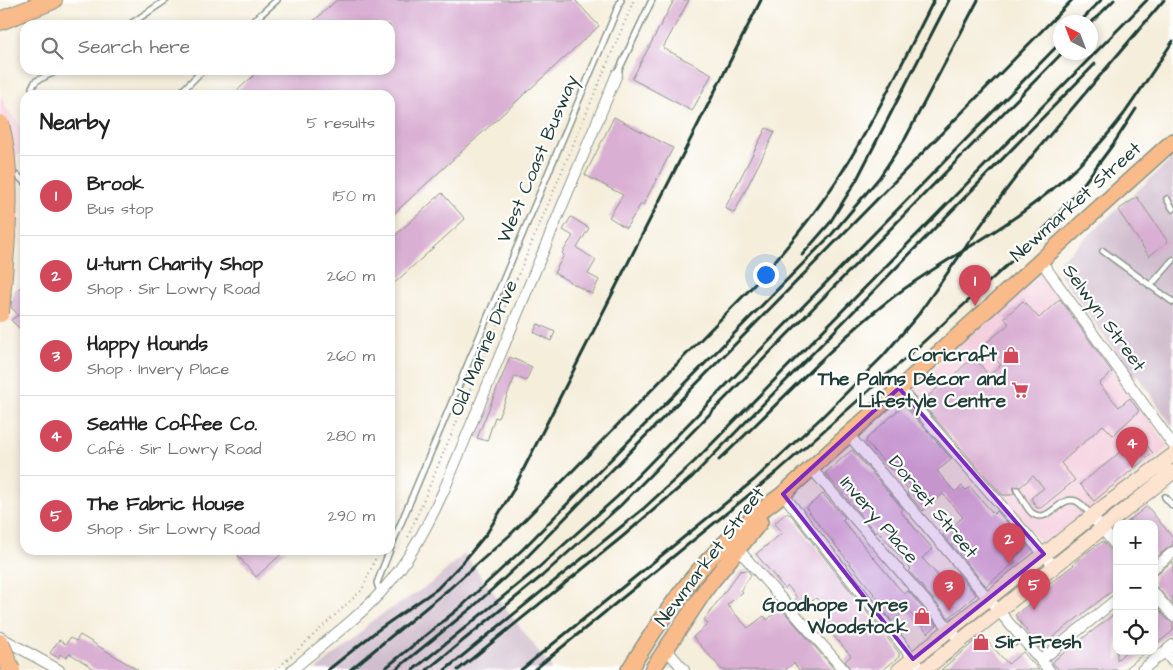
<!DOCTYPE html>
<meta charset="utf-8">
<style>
body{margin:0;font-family:"Architects Daughter",sans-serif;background:#f2f2f2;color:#222}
.controls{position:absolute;right:15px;bottom:15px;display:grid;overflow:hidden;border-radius:10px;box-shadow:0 2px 8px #0003}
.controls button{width:45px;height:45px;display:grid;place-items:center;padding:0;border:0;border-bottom:1px solid #e0e0e0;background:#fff;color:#222;font:25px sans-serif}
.compass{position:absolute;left:1053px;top:15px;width:45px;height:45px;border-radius:50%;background:#fff;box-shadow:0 2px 8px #0003;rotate:318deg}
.you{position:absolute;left:765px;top:274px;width:18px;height:18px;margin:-12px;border:4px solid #fff;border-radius:50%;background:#1a73e8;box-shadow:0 0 0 8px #1a73e833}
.badge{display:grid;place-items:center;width:32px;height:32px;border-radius:50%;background:#d1495b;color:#fff;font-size:16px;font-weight:700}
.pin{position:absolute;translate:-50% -41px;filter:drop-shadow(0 1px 2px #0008)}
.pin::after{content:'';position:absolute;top:26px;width:18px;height:15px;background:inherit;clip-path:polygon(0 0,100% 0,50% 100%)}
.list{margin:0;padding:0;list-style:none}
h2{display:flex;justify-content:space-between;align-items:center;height:65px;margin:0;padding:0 20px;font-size:21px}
h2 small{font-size:16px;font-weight:400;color:#767676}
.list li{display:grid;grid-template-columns:32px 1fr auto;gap:15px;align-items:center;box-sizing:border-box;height:80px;padding:0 20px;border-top:1px solid #e0e0e0}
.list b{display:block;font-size:19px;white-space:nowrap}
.list p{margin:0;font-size:16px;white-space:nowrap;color:#767676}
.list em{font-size:16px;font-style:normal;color:#767676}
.icon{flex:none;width:28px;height:28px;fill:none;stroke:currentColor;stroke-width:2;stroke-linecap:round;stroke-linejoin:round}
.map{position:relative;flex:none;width:1173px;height:670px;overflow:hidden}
.search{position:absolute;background:#fff;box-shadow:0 2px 8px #0003;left:20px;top:20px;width:375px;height:55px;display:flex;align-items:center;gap:12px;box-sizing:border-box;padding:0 18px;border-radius:15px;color:#767676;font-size:19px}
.panel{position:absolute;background:#fff;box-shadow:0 2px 8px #0003;left:20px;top:90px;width:375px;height:465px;border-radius:15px}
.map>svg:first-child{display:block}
</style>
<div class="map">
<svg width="1173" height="670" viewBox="0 0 1173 670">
<rect width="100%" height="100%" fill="#fff"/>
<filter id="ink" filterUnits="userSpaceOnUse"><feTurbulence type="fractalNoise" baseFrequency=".02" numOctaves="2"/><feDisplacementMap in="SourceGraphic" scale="10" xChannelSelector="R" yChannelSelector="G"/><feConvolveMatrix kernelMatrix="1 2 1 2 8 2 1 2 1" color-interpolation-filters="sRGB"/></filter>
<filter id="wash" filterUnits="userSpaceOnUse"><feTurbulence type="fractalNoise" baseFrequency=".0096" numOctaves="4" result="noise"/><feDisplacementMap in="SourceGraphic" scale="20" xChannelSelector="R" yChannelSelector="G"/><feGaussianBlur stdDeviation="1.12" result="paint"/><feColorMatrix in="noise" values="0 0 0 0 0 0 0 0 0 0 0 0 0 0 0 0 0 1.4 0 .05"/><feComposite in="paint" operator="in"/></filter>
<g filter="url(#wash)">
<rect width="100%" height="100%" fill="#f5eedb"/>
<!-- built -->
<path fill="#f4cfdd" d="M0,96L5,106L25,132V150L14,158H0Z
M1039,272H1043L1167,445V448L1162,454L1046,544L1043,545L908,393Z"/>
<!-- industrial -->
<path fill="#d0bdcd" d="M1173,158V427L1137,375L1133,377L1058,271L1060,261Z
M464,554L553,670H316L360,634L369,623L433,582Z"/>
<g id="blocks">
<!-- building -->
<path fill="#d9afd3" d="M337,0H575L599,26L390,217V95H232L260,70H390V25H309Z
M674,0H689L663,48L712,74L692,111L632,79Z
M614,117L673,148L643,205L641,204L626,228L609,217L623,195L585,175Z
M766,128L775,132L734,213L725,208Z
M442,193L465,219L390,287V240Z
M1137,197L1168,242L1149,256L1118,210Z
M571,217L589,228L577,248L596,260L588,274L599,280L592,294L554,273L564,255L562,253L573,236L563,230Z
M25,283V334L11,320L18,315L11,307L12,295Z
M1060,299L1112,372L1099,384L1119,407L1130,398L1139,411L1113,435L1103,425L1061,463L1075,480L1041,508H1037L1031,498L1044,488L1033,476L1020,487H1014L1013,490L1014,493L1011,495H1002L924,406L925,399L945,381L947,382L974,356L989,376L1001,365L987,350L990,347L986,343L1009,324L1004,318L1023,301L1039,318Z
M538,324L555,332L551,341L534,332Z
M510,357L532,367L526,381L515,376L498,418L495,417L487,441L477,438Z
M904,405L952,459L937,471L955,492L962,486L966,490L970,487L994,514L997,511L1028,546L1013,559L1016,562L986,586L943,535L963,517L943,494L923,511L907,493L910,491L866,442L867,438Z
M1138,435L1153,453L1094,501L1080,484L1111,460Z
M852,450L903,509L900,511L933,549L922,558L934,571L945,584L957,573L976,595L949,618L909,571L911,569L877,530L875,532L825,473Z
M823,494L845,518L842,520L904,594L908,591L937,625L928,633L907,610L892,621L883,610L885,608L806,508Z
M1147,506L1173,538V545L1169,547L1157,557L1154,554V524H1125Z
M786,513L791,515L899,653V657L883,670H851L845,661L851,656L821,621L829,614L816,598L801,610L793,602L797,598L788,586L785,589L756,554L782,533L774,524Z
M1103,541L1112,552L1117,554V587L1039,648L1015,615L1046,591L1043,588L1074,565L1073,564L1084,554Z
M244,550H286L256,577L238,556Z
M1173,561V605L1159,589L1154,586V575L1158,573Z
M747,570L751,575L741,590L743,592L727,605L748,628L764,616L767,620L781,608L835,670H799L794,663L785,670H722L693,637L708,624L704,620L740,571Z
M1154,604L1168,620L1173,623V631L1154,646Z
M1117,612V660L1127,651H1147L1124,670H1059L1052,662Z
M80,635L138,670H96L69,653L66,658L60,654L58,658L50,653L59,640L66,644L70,638L76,641Z
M982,635L1008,664L1023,652L1039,670H941Z"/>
</g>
</g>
<g filter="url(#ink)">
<use href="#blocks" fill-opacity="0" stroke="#8a9688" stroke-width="1"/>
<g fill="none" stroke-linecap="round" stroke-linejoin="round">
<!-- lane casing -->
<g stroke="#8a9688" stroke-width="8">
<path id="lane" d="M129,25L166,0
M249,25L277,0
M617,74L652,0
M33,95L32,87L36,81L59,70
M178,95L203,70
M10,173L18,176L25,183
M1167,199L1173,209
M1103,251L1173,302
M1150,286L1173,260
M1017,490C1022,497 1026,508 1032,513C1049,526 1061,492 1078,502C1083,505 1088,512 1092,516
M1165,497L1173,506
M380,592L377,583L393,542L621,0
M1014,643L1021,637"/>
</g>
<!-- street casing -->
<g stroke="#8a9688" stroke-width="12">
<path id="street" d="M1041,261L1173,445
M899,388L1054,566
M848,434L1049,670
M811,468L960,641
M783,494L922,670
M1092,516L1117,547
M738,549L844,670
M1154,568L1173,552
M1154,593L1173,616
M0,637L59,670
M666,649L684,670
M1165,652L1173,662
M1041,660L1117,599
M292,670C321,645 356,620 382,591C409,561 427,527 444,490L617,74
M1142,670L1173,645"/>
</g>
<!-- secondary casing -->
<g stroke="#8a9688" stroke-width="16">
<path id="secondary" d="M899,670L1106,505L1173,455
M924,670L1173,472"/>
</g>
<!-- primary casing -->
<g stroke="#8a9688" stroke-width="18">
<path id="primary" d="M629,670C648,640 667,609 690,581C717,548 749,519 783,494L1173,141
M652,670L708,586L760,522"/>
</g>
<!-- highway casing -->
<g stroke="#8a9688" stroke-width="20">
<path id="highway" d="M0,21L53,0"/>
</g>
<!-- path -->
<path stroke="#8a9688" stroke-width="2" stroke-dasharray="1 4" stroke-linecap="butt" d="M408,537L634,0
M276,670L362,590L379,550"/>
<!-- lane -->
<use href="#lane" stroke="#fff" stroke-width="5"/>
<!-- street -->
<use href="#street" stroke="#fff" stroke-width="10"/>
<!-- secondary -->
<use href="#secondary" stroke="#fde4d1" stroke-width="14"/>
<!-- primary -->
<use href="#primary" stroke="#fabb8b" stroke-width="15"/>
<!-- highway -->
<use href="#highway" stroke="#fabb8b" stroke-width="18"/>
<!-- rail -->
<path stroke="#1f3d34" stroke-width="3" d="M1080,22L1101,0
M1090,24L1114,0
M802,255L829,224L856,181L949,0
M719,460C776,407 827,349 888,301C930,267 980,244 1024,211C1062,184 1096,151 1124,114C1141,90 1157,65 1173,41
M328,670L378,630L437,589L464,561L487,533L512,492L761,0
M350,670L449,589L510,535L753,286C789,246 823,205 850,159C881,108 907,53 934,0
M383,670L463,605L523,549L832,234L879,178L905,139L978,0
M395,670L474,606L523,561L1072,0
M413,670L537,569L618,496L1060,43
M427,670L542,576L621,505L1063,52
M445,670L643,509L695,461L1147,0
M458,670L622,537L692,477L1095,64
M521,670L754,480L821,418L883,356L918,315L1000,198L1032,156L1164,0
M534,670L777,472L907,357L1017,256L1051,222L1079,190L1114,143L1136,109"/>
<!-- highway-bridge casing -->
<g stroke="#8a9688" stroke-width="20" stroke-linecap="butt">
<path id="highway-bridge" d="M0,124C15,183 4,252 0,313
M0,643L11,670"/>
</g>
<!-- highway-bridge -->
<use href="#highway-bridge" stroke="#fabb8b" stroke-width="18"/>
</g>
</g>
<!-- marked area -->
<path fill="#7b2cbf" fill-opacity="0.2" stroke="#7b2cbf" stroke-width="4" stroke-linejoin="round" d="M899,388L1044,554L913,659L783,494Z"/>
<!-- icons -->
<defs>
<g id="shop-bare" transform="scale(1.35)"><path d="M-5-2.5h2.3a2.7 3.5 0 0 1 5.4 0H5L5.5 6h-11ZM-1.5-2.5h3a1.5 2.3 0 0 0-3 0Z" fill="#d1495b" stroke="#fff" stroke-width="2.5" paint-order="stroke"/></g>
<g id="supermarket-bare" transform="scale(1.35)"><path d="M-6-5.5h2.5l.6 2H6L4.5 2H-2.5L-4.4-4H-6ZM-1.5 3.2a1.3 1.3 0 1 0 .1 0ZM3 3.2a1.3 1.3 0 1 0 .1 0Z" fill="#d1495b" stroke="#fff" stroke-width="2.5" paint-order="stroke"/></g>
</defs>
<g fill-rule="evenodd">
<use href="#shop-bare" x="1011" y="355"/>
<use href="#supermarket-bare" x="1020" y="390"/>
<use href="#shop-bare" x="922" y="616"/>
<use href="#shop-bare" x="981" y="642"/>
</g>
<g text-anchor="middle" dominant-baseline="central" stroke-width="4.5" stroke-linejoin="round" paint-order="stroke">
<!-- street labels -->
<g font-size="19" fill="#1f3d34" stroke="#fff">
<text transform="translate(538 159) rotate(-67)">West Coast Busway</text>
<text transform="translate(1076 202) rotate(-42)">Newmarket Street</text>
<text transform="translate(1104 318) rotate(54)">Selwyn Street</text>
<text transform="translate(484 348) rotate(-67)">Old Marine Drive</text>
<text transform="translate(933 507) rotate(50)">Dorset Street</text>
<text transform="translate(879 520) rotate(49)">Invery Place</text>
<text transform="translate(710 557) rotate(-53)">Newmarket Street</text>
</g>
<!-- poi labels -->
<g font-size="19" font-weight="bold" fill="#1f3d34" stroke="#fff" text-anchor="end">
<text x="997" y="355">Coricraft</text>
<text x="1006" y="379">The Palms Décor and<tspan x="1006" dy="22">Lifestyle Centre</tspan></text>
<text x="908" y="605">Goodhope Tyres<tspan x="908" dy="22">Woodstock</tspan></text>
<text x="995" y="642" text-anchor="start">Sir Fresh</text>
</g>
</g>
</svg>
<div class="controls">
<button>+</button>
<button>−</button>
<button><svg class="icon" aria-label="locate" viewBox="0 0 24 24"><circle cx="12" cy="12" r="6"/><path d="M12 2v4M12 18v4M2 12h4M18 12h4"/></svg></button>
</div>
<svg class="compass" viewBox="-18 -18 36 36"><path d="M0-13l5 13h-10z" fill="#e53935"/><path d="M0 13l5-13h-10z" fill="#767676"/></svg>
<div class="you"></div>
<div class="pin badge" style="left:975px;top:306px">1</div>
<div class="pin badge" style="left:1009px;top:564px">2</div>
<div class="pin badge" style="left:949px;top:611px">3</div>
<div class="pin badge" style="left:1132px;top:468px">4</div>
<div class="pin badge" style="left:1034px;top:610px">5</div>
<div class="search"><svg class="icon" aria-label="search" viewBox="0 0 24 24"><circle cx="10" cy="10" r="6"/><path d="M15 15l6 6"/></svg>Search here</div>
<section class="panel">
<h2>Nearby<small>5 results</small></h2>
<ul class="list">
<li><span class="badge">1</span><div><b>Brook</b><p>Bus stop</p></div><em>150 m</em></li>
<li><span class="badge">2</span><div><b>U-turn Charity Shop</b><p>Shop · Sir Lowry Road</p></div><em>260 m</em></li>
<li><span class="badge">3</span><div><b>Happy Hounds</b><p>Shop · Invery Place</p></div><em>260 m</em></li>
<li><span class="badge">4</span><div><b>Seattle Coffee Co.</b><p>Café · Sir Lowry Road</p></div><em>280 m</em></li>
<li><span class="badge">5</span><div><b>The Fabric House</b><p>Shop · Sir Lowry Road</p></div><em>290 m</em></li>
</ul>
</section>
</div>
